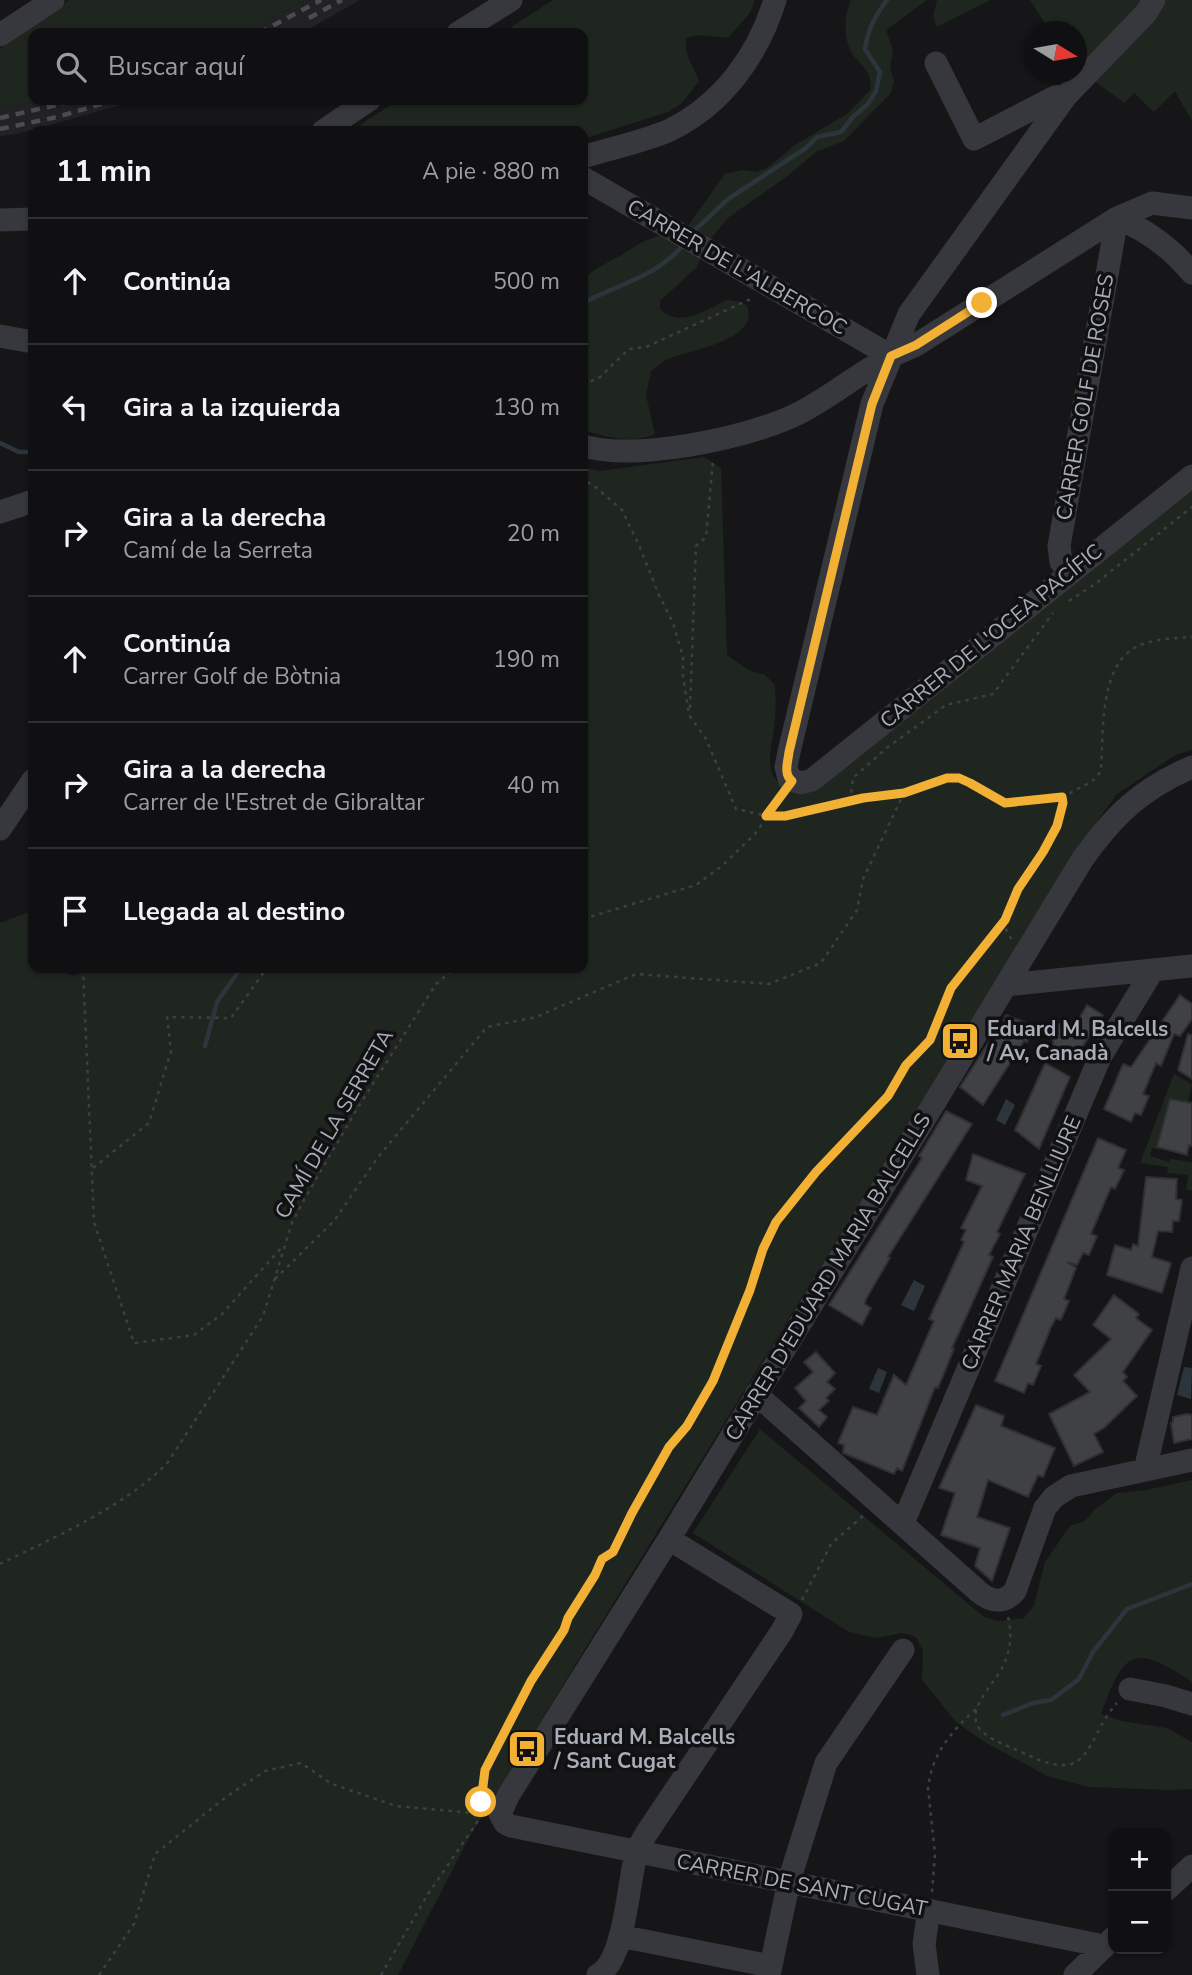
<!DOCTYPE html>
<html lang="es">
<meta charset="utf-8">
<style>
body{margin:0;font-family:"Nunito Sans",sans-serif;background:#19191b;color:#f1f3f6}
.controls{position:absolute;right:21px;bottom:21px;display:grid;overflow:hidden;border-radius:14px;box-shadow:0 2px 5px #0004}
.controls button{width:63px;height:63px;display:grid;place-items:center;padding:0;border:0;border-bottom:2px solid #303032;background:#101012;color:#f1f3f6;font:35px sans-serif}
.compass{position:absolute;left:1024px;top:21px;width:63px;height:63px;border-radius:50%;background:#101012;box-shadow:0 2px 5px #0004;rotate:101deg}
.stop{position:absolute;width:21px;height:21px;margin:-16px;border:5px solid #f2b134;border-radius:50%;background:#fff}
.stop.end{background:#f2b134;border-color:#fff;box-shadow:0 2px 7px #0008}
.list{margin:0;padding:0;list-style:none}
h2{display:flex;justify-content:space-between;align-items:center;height:91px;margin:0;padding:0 28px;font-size:30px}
h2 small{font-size:23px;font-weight:400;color:#9c9d9f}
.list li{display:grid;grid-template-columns:46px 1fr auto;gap:21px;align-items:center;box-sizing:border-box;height:126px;padding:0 28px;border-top:2px solid #303032}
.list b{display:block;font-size:26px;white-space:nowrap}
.list p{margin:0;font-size:23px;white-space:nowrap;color:#9c9d9f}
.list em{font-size:23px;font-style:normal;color:#9c9d9f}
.icon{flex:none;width:38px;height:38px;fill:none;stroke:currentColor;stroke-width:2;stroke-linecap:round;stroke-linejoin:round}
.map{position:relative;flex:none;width:1192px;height:1975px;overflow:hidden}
.search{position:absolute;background:#101012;box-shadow:0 2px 5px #0004;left:28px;top:28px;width:560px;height:77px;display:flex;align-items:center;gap:18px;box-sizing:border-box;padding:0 24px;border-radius:14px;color:#9c9d9f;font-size:26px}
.panel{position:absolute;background:#101012;box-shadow:0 2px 5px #0004;left:28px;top:126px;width:560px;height:847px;border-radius:14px}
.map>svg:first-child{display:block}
</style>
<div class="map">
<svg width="1192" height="1975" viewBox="0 0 1192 1975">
<rect width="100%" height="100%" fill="#161618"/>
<!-- built -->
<path fill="#222225" d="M305,0H360L302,33H244Z
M44,100H139L17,134L0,136V109Z"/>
<!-- green -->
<path fill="#1e261f" d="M69,0H305L244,33H33V100H44L0,109V49Z
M553,0H755L750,13L728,38L700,35L686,38C684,57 693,63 699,81L682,103L668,112L583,139V131H355L364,122L399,100H583V33H502Z
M851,0H927L886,30L893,50L890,67L894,80L891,93L844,141L816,152L789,175L729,217L711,238L688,226L725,174L742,170L756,172L767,168L795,145L848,113L871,89C870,69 864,69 853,55C843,41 844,15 851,0Z
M937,0H990L937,27L933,17Z
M1030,0H1192V121L1175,91L1154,112L1134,93L1124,103L1077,68L1076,32L1050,31Z
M660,236L699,252L700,259L697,267L660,301V309C679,329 706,310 727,300L742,302L747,306C760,343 687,349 664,361C660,364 655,368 651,371L646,395L655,434C633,444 605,437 583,430V278C596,268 609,262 623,254C636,246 644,239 660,236Z
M704,457L721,468L727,655L750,671L765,675L775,685C776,699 776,714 774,728C769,762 762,780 799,795L815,789L1192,491V750L1175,755L1116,795L1079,847L470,1836L398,1975H0V923L31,911L33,913V968C39,968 46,967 51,968C71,971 67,982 89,968H583V467L600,471Z
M1174,1074L1192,1084L1188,1102L1171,1098L1158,1149L1152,1148L1150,1156L1169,1162L1170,1159L1192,1162V1190H1186L1188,1175L1167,1173L1168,1167L1140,1163Z
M760,1429L984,1617L998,1621L1024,1618L1034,1605L1045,1562L1070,1526L1085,1521L1094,1510L1117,1493L1146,1490L1192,1480V1682C1134,1644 1125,1649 1101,1714L1122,1721L1167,1728L1192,1742V1789L1171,1790L1089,1787L1047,1776L983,1741L956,1722L922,1680L923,1651L916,1637L903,1633L876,1638L849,1632L693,1533Z"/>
<!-- water -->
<path fill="#2c353c" d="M1006,1099L1015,1105L1005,1125L996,1120Z
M914,1280L925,1286L914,1311L901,1305Z
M1184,1367L1192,1368L1191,1399L1177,1395Z
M878,1368L887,1372L879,1393L869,1389Z"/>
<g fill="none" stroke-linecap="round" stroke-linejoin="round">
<!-- stream -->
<path stroke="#2c353c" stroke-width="4.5" d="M693,232L728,199L806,148L817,137L841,132L853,117L868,104L876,91L880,72L865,49C868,29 875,16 887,0
M583,303C617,285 658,276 683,245
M0,443L19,452H33
M205,1046L217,1002L241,968
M1003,1715L1033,1703L1051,1700L1079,1679L1093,1652L1127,1609L1192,1584"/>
</g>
<!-- building -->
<path fill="#404145" stroke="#303034" stroke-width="2" d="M1180,995L1192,1004V1019L1180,1036L1174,1034L1161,1066L1156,1063L1143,1094L1149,1096L1141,1115L1135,1113L1131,1122L1104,1109L1123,1064L1131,1067Z
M1087,1005L1103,1015L1082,1047L1054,1050L1051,1025L1077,1022Z
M1006,1015L1034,1026L1027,1042L1024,1041L983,1105L960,1087L989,1042L994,1044Z
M1188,1034L1192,1035V1079L1178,1070Z
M1045,1063L1070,1077L1039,1149L1015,1130Z
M1170,1099L1192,1103V1146L1189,1145L1187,1155L1157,1147Z
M946,1111L972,1124L888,1257L890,1258L866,1299L865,1304L871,1308L862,1325L829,1305L922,1158L919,1156Z
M1098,1138L1126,1150L1118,1168L1124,1170L1115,1189L1111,1187L1102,1208L1091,1234L1097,1236L1089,1255L1083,1253L1077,1265L1067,1262L1076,1268L1064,1299L1069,1301L1061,1320L1056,1318L1051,1327L1036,1364L1041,1366L1033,1385L1028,1383L1024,1393L995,1381Z
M973,1154L1025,1174L997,1232L1000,1234L989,1255L993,1257L952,1348L954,1349L938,1388L935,1387L902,1471L897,1468L894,1474L843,1453L844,1445L838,1443L853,1407L877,1415L894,1375L906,1385L934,1321L929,1319L964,1242L961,1240L966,1230L961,1228L982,1186L966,1180Z
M1146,1177L1177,1179L1176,1199L1182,1200L1179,1221H1173L1172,1232L1158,1231L1152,1257L1171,1263L1162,1293L1107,1275L1115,1245L1131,1250L1133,1244L1138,1246Z
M1114,1295L1139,1314L1136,1318L1152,1330L1123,1372L1127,1377L1123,1381L1137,1396L1104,1428L1094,1434L1103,1452L1074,1466L1049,1414L1090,1392L1074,1375L1111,1339L1093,1325Z
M816,1352L835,1373L827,1382L835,1389L826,1398L829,1401L819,1410L827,1417L819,1427L799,1408L806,1401L795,1388L813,1372L804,1362Z
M976,1405L1004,1416L1001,1426L1055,1448L1043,1477L1038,1475L1028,1497L988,1480L977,1517L1010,1528L992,1581L975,1566L980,1548L941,1535L955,1493L939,1488Z
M1187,1414L1192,1415V1439L1174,1443L1171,1423L1173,1422V1417Z"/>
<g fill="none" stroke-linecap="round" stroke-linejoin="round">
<!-- path -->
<path stroke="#3d3f44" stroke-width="2.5" stroke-dasharray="3.5 5" stroke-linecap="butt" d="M583,385L600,377L629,349L646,347L753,298
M1069,601L1095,584L1192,507
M690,708L696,546L706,537L713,460
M1062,797L1091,782L1098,776L1101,768C1104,733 1098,665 1138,646C1153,639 1175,638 1192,637
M850,801L853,778L888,747L946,705L993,694L1053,613
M583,919L696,885L723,865L755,834L781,797
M1005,920L1006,929L1012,940
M83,968L94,1222L134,1343L194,1335L222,1314L283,1246
M93,1168L149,1123L171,1051L167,1017L231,1018L267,968
M275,1279L334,1221L378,1157L487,1027L536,1017L636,974L769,984L821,963L857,910L863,879L904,793
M0,1564C53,1538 128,1505 168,1462L263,1316L292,1223L305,1198L357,1109L436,984L455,968
M802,1600L831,1544L863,1516
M1008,1617C1012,1633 1011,1648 1004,1664C996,1684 959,1713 984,1733C996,1743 1014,1748 1028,1755C1093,1786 1084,1740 1117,1703
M480,1809L485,1770L503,1733L531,1681L556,1643L568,1618L595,1575L602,1559L613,1552L669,1447L687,1426L713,1381L750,1290L763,1249L776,1222L816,1172L888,1096L906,1065L930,1040L951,988L1005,920L1018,889L1043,852L1057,826L1063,803L1062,797L1005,803L970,783L959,778L947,777L904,793L863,798L785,816H767L736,809L706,739L689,715L683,676V657L673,623L659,595L638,543L622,510L592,484L583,481
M932,1892L935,1854L928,1788C932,1753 952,1731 976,1709
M99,1975L134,1924L155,1854L226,1797L265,1771L301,1763L332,1784L396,1806L472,1813L479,1819
M381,1975L428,1894L482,1815"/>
<!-- minor -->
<path stroke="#37383d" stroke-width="23" d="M1154,0L1146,13L1066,96L909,314L872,404L789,752L786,767L789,779L801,783L812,780L1192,476
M458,33L511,0
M0,35L53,0
M936,63L974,139L1055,97L1066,96
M323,131L369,100
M583,157C611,148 643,142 670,130C723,104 758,55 775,0
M583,178L891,356
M1117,218C1147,230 1171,248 1192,273
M0,220L33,219
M0,336L33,342
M583,446C637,461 740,439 791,417C827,401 857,373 892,356C900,352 908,349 916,345L1117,218L1152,203L1192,208
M0,512L33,501
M1071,572L1061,562L1059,546L1117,218
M0,829L33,780
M1006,985L1192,966
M756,1394L979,1592C991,1602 1004,1604 1015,1591L1045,1508L1054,1497L1071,1486L1192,1460
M1145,1470L1192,1268
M903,1523L1100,1057L1153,970
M1130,1689L1166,1696L1192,1704
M1166,1890L1192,1866
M620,1936L771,1966
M1104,1946L511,1826L505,1823L500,1814L508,1796L669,1539L1082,860C1114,815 1141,789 1192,767
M598,1975C625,1961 628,1883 636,1855C638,1847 642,1841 646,1834L782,1631L791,1614L669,1539
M769,1975L789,1881L826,1763L903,1650
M928,1975L924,1944L929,1910
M1075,1975L1113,1938"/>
<!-- rail -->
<path stroke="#4a4c52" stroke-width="4.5" stroke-dasharray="9 7" stroke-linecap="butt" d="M309,18L342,0
M259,33L321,0
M0,118L78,100
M0,129L57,117L115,100"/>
</g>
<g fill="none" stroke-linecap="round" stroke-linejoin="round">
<!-- route -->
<path stroke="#f2b134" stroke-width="9" d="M481,1802L485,1770L531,1681L564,1630L568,1618L595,1575L602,1559L613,1552L632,1513L669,1447L687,1426L713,1381L750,1290L763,1249L776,1222L816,1172L888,1096L906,1065L930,1040L951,988L1005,920L1018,889L1043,852L1057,826L1063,803L1062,797L1005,803L970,783L959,778H947L904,793L863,798L785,816H766L792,781C783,774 788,762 789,752L872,404L891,356L916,345L982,303"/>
</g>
<!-- icons -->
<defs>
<g id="bus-square" transform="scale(2.0125)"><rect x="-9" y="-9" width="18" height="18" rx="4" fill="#f2b134" stroke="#111113"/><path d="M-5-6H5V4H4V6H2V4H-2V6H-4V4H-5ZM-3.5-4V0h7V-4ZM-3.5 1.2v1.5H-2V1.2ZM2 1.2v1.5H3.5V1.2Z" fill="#111"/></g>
</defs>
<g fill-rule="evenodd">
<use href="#bus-square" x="960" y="1041"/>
<use href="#bus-square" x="527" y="1749"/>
</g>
<g text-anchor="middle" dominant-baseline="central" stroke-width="7" stroke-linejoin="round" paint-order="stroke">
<!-- street labels -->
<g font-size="21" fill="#a8adb8" stroke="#111113">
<text transform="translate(737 267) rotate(30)">CARRER DE L'ALBERCOC</text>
<text transform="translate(1085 397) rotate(-80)">CARRER GOLF DE ROSES</text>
<text transform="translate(991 636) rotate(-39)">CARRER DE L'OCEÀ PACÍFIC</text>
<text transform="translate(334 1124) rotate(-60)">CAMÍ DE LA SERRETA</text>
<text transform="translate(1021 1243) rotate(-67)">CARRER MARIA BENLLIURE</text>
<text transform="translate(828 1277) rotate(-59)">CARRER D'EDUARD MARIA BALCELLS</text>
<text transform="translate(802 1885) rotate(11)">CARRER DE SANT CUGAT</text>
</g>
<!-- poi labels -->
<g font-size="21" font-weight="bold" fill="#a8adb8" stroke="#111113" text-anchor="start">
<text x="987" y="1029">Eduard M. Balcells<tspan x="987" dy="24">/ Av, Canadà</tspan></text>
<text x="554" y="1737">Eduard M. Balcells<tspan x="554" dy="24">/ Sant Cugat</tspan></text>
</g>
</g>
</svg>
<div class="controls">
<button>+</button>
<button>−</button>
</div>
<svg class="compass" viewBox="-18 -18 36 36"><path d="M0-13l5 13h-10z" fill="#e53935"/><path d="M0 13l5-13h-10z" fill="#9c9d9f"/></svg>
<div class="stop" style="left:481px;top:1802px"></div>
<div class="stop end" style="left:982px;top:303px"></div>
<div class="search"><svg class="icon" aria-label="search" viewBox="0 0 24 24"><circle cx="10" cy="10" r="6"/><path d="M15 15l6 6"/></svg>Buscar aquí</div>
<section class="panel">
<h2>11 min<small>A pie · 880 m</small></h2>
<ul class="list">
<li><svg class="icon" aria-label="ahead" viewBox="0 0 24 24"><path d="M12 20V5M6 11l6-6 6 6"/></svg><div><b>Continúa</b></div><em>500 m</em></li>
<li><svg class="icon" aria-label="left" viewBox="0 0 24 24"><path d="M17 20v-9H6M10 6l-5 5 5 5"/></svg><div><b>Gira a la izquierda</b></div><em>130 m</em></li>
<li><svg class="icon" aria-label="right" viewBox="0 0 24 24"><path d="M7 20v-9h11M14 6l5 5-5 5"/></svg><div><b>Gira a la derecha</b><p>Camí de la Serreta</p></div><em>20 m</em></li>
<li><svg class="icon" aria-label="ahead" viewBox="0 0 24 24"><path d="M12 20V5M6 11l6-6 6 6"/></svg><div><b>Continúa</b><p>Carrer Golf de Bòtnia</p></div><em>190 m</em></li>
<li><svg class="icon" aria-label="right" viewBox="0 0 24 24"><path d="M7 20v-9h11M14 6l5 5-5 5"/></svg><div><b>Gira a la derecha</b><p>Carrer de l'Estret de Gibraltar</p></div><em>40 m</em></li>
<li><svg class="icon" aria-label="arrive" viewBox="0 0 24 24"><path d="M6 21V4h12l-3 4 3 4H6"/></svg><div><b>Llegada al destino</b></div></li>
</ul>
</section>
</div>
